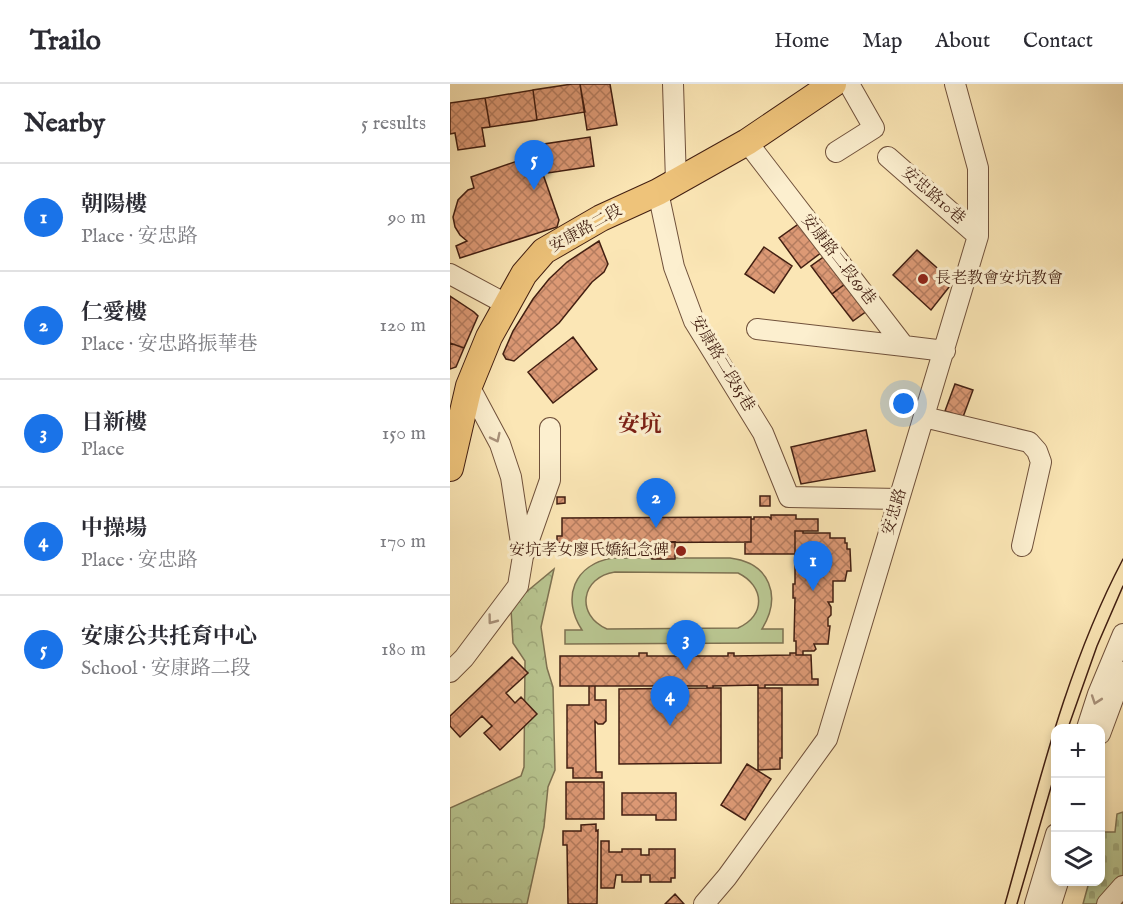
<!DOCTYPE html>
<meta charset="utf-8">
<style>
body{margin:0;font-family:"IM FELL English","Noto Serif TC",serif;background:#f7f7f7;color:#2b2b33}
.controls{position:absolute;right:18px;bottom:18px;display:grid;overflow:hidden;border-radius:12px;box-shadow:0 3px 9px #0003}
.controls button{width:54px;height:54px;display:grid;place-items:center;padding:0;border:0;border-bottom:2px solid #e1e1e2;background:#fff;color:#2b2b33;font:30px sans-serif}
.you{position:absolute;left:454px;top:320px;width:21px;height:21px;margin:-15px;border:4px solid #fff;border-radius:50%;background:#1a73e8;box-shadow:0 0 0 9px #1a73e833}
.badge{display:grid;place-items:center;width:39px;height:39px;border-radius:50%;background:#1a73e8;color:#fff;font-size:20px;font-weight:700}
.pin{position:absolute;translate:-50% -50px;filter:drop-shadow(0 2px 3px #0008)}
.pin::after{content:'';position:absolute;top:32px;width:21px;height:18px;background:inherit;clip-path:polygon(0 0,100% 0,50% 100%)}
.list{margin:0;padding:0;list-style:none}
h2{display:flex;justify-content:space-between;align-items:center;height:78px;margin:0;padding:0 24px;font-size:26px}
h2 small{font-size:20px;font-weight:400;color:#7c7c81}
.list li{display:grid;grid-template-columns:39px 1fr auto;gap:18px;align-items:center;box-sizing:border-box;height:108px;padding:0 24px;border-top:2px solid #e1e1e2}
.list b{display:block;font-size:22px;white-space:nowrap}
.list p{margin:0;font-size:20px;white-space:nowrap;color:#7c7c81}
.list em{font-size:20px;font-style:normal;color:#7c7c81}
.icon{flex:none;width:33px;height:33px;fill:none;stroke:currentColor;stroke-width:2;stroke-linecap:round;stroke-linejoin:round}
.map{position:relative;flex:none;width:673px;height:820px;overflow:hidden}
header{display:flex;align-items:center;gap:36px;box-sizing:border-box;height:84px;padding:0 30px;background:#fff;border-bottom:2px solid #e1e1e2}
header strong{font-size:28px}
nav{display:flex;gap:33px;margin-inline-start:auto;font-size:21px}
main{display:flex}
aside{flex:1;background:#fff}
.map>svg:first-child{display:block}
</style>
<header>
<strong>Trailo</strong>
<nav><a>Home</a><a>Map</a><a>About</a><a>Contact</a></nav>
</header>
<main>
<aside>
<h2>Nearby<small>5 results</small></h2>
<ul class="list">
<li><span class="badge">1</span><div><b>朝陽樓</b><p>Place · 安忠路</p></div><em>90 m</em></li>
<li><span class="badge">2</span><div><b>仁愛樓</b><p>Place · 安忠路振華巷</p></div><em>120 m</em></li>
<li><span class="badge">3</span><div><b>日新樓</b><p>Place</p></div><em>150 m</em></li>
<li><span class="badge">4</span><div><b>中操場</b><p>Place · 安忠路</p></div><em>170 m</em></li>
<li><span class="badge">5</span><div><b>安康公共托育中心</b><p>School · 安康路二段</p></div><em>180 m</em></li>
</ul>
</aside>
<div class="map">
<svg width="673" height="820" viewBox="0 0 673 820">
<defs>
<pattern id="forest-crowns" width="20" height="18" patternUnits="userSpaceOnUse" patternTransform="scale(1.5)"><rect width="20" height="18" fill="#b9c691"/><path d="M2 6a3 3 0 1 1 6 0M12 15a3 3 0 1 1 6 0" fill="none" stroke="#a0aa7c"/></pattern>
<pattern id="cemetery-stones" width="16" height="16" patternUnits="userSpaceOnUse" patternTransform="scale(1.5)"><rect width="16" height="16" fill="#b9c691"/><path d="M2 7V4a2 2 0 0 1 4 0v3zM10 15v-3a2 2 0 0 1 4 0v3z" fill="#a0aa7c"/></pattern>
<pattern id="building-cross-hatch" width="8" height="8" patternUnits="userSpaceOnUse" patternTransform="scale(1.5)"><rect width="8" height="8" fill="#dc9975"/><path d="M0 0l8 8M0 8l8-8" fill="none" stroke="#b47c5f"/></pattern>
</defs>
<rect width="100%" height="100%" fill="#fbe6b5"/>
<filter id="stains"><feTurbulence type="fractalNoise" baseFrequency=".00333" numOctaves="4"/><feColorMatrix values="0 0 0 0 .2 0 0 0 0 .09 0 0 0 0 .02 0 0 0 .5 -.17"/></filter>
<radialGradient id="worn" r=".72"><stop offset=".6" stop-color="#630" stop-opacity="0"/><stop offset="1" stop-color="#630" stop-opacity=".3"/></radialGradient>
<!-- forest -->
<path fill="url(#forest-crowns)" stroke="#7e7252" stroke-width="1.5" d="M104,485L91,543L97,584L103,603L105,686L98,703L94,743L77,820H0V724L71,692L74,683L75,577L63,559L61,525L69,514Z"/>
<!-- cemetery -->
<path fill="url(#cemetery-stones)" stroke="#7e7252" stroke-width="1.5" d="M673,728V820H633L639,798H650V755L653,748H665L667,730Z"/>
<!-- pitch -->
<path fill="#b9c691" stroke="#7e7252" stroke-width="1.5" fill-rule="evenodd" d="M163,474H280C320,479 332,512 312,545H333V559L115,560V546H132C111,514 124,480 163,474ZM165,488L288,489C315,502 316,532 288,544L157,545C125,531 131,493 165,488Z"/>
<!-- building -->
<path fill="url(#building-cross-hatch)" stroke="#421f12" stroke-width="1.5" d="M122,0H130L135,28L87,36L83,6Z
M130,0H160L167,41L137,46Z
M83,6L87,36L40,43L35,14Z
M35,14L40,43L32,44L35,62L8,66L5,49L0,50V19Z
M140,53L144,82L98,89L94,60Z
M82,72L87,73L109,136L107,143L10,174L6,162L17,157L10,151L5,143L3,133L8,116L18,106L24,104L21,93Z
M354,136L376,165L351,184L329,154Z
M149,157L158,180L154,188L142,198L109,239L64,277L56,275L53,270L63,247L83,215L99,195L117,178Z
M314,163L342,182L324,209L295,190Z
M467,166L503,198L481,226L443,191Z
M379,169L400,196L382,210L361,182Z
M400,196L421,224L403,237L382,210Z
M0,212L24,228L28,232L14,264L0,259Z
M123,253L147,285L103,319L78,288Z
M0,259L14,264L6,283L0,285Z
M505,300L523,306L513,333L495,327Z
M416,346L425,387L351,400L341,363Z
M310,412H320V422H310Z
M107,413H115V419L107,420Z
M321,431H346V435H368V447H345V470H295V458H301V435H304V433H319L321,435Z
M301,433V458L107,459V452H112V434Z
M345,447H353V449H380V454H395V459H397V465H400L401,487H397L395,497H383V518H378L381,523V531L378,534V542H380L378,560H364L366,565L364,567H353V571H346V557H344L345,514H343V500H345Z
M225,458V475H202V459Z
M189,569H197V572H278V569H284V572L340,571V569H346V571H361L362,595H368V601H315V604H308V601L263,602V604H257V602H218V604H211V602H110V572H189Z
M62,573L78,589L56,609L65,619L71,613L87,630L50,666L34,649L42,642L32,632L10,653L0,642V632Z
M139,602H145V616H156V637L153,640H148L145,637L146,688H152V694H123V684H117V621H139Z
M257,604H271V679L169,680V605Z
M308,604H332V674H330V685L308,686Z
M297,680L321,695L295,736L271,721Z
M116,698H154V735H116Z
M172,709H226V736H206V731H172Z
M146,740V747L148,746L147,820H118L117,761H113V747H131V741Z
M151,757H159V768H172V765H191V771H199V765H225V794H221V798H200V791H191V798H172V791H166L164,804H151Z
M225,810L234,820H215Z"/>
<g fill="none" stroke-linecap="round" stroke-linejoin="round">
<!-- minor casing -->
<g stroke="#70513b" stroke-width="22">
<path id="minor" d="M223,0L226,98
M297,58L454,262L495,267
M386,68L424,44L399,0
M438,73L528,152
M208,108L224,183L244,237L313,349L339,413L449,415
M0,190L56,220
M307,245L454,262
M474,333L579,358L587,367L591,378L572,462
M74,470L100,396V344
M0,588L14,574L68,502L73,472L61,393L50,360L19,302
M637,644L648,610L673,550
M650,650L673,588
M254,820L277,793L377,655L528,152V84L505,0
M585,820L606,750
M601,820L608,798
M657,820L673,802"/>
</g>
<!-- major casing -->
<g stroke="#421f12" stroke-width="28">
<path id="major" d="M0,384L19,302L39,253L74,190L94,167L151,134L208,108L297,58L383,0"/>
</g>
<!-- minor -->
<use href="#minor" stroke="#fcefcf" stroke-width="20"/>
<!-- major -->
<use href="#major" stroke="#eec37a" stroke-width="26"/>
<!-- tram -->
<path stroke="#421f12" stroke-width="1.5" d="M618,644L647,562L673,502
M555,820C588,703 616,583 673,475
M567,820L606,686"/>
</g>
<!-- one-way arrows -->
<defs><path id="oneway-chevron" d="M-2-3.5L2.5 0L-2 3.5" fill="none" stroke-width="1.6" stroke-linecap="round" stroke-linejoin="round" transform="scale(1.5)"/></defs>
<g stroke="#a8917a">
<use href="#oneway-chevron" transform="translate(46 354) rotate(64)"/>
<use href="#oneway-chevron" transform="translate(42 536) rotate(127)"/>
<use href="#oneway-chevron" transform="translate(646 616) rotate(109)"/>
</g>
<!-- markers -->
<g fill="#8f2418" stroke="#fcefcf" stroke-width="2">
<circle cx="473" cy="195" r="6"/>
<circle cx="231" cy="467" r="6"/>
</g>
<g text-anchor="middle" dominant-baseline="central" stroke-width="6" stroke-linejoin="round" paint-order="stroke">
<!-- street labels -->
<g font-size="16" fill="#421f12" stroke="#fcefcf">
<text transform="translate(483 112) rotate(41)">安忠路10巷</text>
<text transform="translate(136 145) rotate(-29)">安康路二段</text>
<text transform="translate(388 176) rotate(52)">安康路二段69巷</text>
<text transform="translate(272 280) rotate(59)">安康路二段85巷</text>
<text transform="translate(445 428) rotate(-73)">安忠路</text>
</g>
<!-- poi labels -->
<g font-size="16" fill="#421f12" stroke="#fcefcf" text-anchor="start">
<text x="485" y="195">長老教會安坑教會</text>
<text x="219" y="467" text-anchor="end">安坑孝女廖氏嬌紀念碑</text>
</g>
<!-- district labels -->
<g font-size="22" font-weight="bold" fill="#7a1f14" stroke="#fcefcf">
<text x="190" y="341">安坑</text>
</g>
</g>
<rect width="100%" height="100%" filter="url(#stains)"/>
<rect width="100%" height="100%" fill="url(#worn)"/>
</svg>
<div class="controls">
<button>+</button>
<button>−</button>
<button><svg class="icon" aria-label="layers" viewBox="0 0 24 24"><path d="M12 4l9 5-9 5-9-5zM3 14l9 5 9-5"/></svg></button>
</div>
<div class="you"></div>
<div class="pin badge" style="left:363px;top:507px">1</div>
<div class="pin badge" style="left:206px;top:444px">2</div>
<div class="pin badge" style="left:236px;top:586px">3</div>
<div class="pin badge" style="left:220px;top:642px">4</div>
<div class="pin badge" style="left:84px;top:106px">5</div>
</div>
</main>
